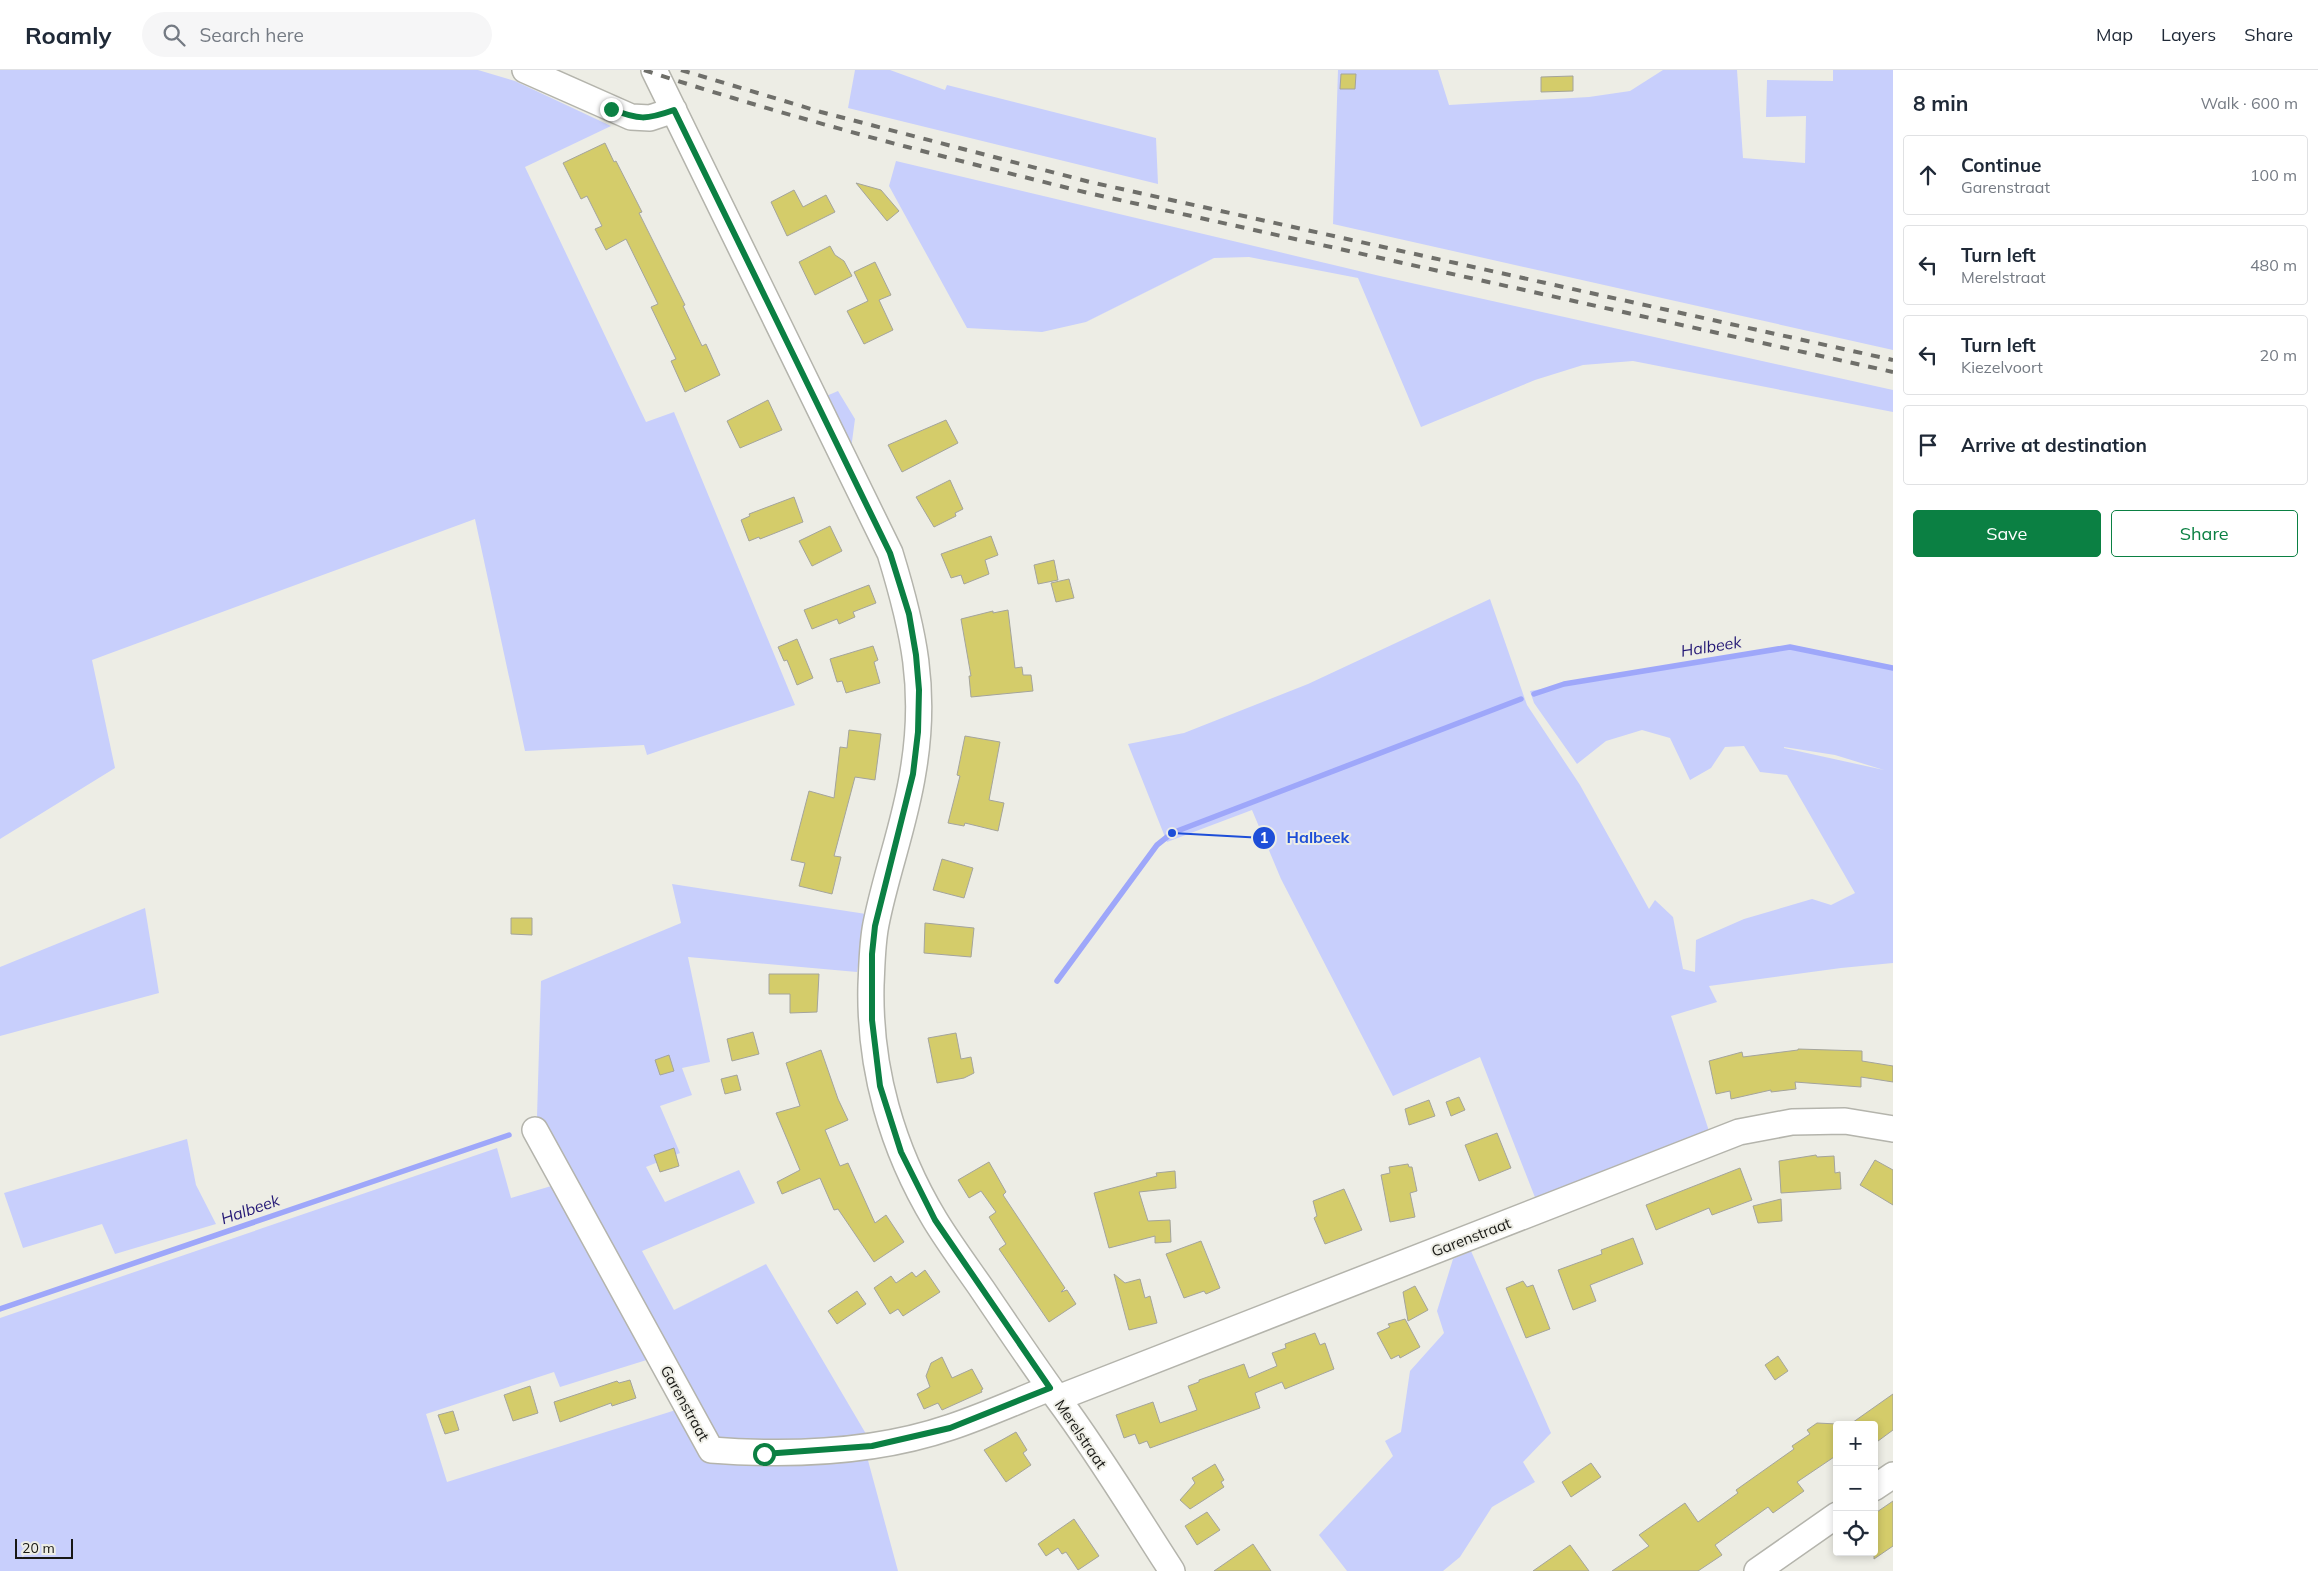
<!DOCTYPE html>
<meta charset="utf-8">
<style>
body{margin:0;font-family:Mulish,sans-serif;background:#f6f6f7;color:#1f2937}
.controls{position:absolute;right:15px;bottom:15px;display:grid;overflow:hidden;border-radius:5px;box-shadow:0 2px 8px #0003}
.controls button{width:45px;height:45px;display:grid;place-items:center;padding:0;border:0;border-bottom:1px solid #e0e1e3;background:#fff;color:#1f2937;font:25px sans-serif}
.scale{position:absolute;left:15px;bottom:12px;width:58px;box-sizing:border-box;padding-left:5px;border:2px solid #181815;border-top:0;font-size:14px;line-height:18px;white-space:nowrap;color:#181815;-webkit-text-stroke:4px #edede5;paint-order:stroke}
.stop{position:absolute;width:15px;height:15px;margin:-11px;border:4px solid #0b8043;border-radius:50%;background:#fff}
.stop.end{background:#0b8043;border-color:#fff;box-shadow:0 1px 5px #0008}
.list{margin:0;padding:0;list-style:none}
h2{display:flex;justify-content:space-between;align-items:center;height:65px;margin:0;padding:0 20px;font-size:21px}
h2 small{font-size:16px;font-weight:400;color:#747a83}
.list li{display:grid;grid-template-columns:32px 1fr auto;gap:15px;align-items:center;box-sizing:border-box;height:80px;margin:0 10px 10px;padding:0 10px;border:1px solid #e0e1e3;border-radius:5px}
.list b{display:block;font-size:19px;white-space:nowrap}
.list p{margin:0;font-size:16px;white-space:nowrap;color:#747a83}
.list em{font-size:16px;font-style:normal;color:#747a83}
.actions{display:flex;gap:10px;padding:15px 20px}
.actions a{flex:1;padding:11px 0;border:1px solid #0b8043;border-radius:5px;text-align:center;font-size:18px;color:#0b8043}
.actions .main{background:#0b8043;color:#fff}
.icon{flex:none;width:28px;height:28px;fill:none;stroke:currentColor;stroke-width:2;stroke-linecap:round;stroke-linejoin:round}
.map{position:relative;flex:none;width:1893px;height:1501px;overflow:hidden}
header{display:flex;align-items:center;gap:30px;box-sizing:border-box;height:70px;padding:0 25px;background:#fff;border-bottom:1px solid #e0e1e3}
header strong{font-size:24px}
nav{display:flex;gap:28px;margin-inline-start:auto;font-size:18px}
.search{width:350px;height:45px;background:#f6f6f7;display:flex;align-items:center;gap:12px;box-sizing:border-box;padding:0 18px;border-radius:28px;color:#747a83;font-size:19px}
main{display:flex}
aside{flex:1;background:#fff}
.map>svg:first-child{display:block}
</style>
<header>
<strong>Roamly</strong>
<div class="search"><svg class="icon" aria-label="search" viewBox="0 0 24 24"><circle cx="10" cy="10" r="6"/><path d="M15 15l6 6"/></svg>Search here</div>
<nav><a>Map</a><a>Layers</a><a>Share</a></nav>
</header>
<main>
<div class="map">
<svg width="1893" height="1501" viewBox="0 0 1893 1501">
<rect width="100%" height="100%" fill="#edede5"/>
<!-- green -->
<path fill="#c8cffc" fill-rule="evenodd" d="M0,0H478L515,11L611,56L525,97L646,352L674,342L795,635L647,685L644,675L525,681L475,449L92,590L115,698L0,769Z
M855,0H890L945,20L947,15L1156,68L1158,114L848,38Z
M1338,0H1438L1449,35L1589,27L1630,21L1663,0H1737L1743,88L1805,93L1806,46L1766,47L1767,10L1833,11V0H1893V280L1333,154Z
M896,91L1380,206L1893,320V342L1633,291L1583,295L1535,310L1421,357L1358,208L1249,187L1214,188L1086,252L1042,262L967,258L889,116Z
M838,321L855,349L851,379L824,327Z
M1490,529L1527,635L1580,715L1649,839L1655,830L1673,847L1683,899L1695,902L1696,870L1744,849L1812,829L1831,835L1855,823L1787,705L1760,702L1744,676L1725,677L1711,698L1690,710L1670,668L1642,660L1606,671L1577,694L1534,633L1530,621L1753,582L1794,578L1893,598V893L1841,898L1709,916L1717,932L1671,946L1709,1061L1536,1130L1480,987L1393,1026L1281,809L1252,740L1167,772L1128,674L1184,663L1308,614ZM1784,677L1835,685L1884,700L1784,678Z
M672,814L866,844L857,902L688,887L710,992L682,998L692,1025L660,1036L680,1083L646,1097L665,1132L739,1100L755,1133L642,1181L674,1240L766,1194L869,1369L738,1378L715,1366L537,1047L541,911L681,853Z
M145,838L159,923L0,966V897Z
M187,1069L196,1115L216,1154L115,1184L102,1154L23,1178L4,1123Z
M497,1078L511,1128L558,1114L653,1288L560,1317L554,1302L426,1344L447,1412L679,1339L712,1389C762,1401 817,1390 866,1383L898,1501H0V1248Z
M1471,1181L1551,1363L1523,1392L1535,1412L1492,1437L1460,1487L1443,1501H1347L1319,1465L1393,1386L1385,1371L1401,1362L1410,1301L1444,1263L1437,1241L1453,1189Z"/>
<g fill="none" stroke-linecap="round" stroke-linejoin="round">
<!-- stream -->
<path stroke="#9ea7fa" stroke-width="5.5" d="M1534,624L1564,614L1790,577L1893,598
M1057,911L1157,775L1172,763L1521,629
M0,1239L509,1065"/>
</g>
<!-- building -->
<path fill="#d4cc6a" stroke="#a4a49c" d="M1341,4H1356L1355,19H1340Z
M1573,6V21L1541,22V7Z
M605,73L614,92L616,91L642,142L639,143L685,235L683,236L702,276L706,274L720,305L685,322L671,291L676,289L651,237L658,234L626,169L606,180L595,159L602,156L587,126L581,129L563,93Z
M856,113L881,120L899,141L887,151Z
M794,120L803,137L826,125L835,142L787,166L771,132Z
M830,176L835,185L844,191L852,206L815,225L799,192Z
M875,192L891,225L879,230L893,260L864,274L847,241L868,231L854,202Z
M768,330L782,360L740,378L727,351Z
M946,350L958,373L902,402L888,375Z
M950,410L963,439L955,443L956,446L934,457L916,427Z
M794,427L803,452L760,469L759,467L749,471L741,450L750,446L749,444Z
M830,456L842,481L812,496L799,471Z
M991,466L998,485L985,490L989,504L964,514L961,505L951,508L941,484Z
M1054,490L1058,510L1038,514L1034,495Z
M1069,509L1074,528L1056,532L1051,513Z
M869,515L876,533L853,542L855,547L839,554L837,549L812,559L804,540Z
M1008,540L1015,598L1022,597L1023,605H1031L1033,621L971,627L969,606H971L961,549L993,541V543Z
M797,569L813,608L797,615L787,590L784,591L778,577Z
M873,576L878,590L874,592L880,613L846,623L842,611L837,612L830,589Z
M849,660L881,664L875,710L855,707L834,786L841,787L832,824L799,816L805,793L791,790L809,721L834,728L840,677L847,678Z
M965,666L1000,672L989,730L1004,733L998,761L965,753L964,756L948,753L960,706L957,705Z
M942,789L973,798L964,828L933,820Z
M511,848H532V865L511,864Z
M925,853L974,858L971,887L924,883Z
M769,904H819L817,942L790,943V924H769Z
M753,962L759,984L732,991L727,969Z
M956,963L961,989L971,987L974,1003L964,1008L937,1013L928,968Z
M1798,979L1862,981V991L1893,996V1012L1861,1007V1017L1795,1012L1796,1019L1771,1022V1020L1731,1029L1730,1021L1716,1024L1709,991L1742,982L1743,987L1798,980Z
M821,980L838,1029L848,1050L825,1060L840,1096L848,1093L875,1153L886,1145L904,1172L874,1192L838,1139L834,1140L820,1108L782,1124L777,1112L800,1100L776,1043L800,1036L786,993Z
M669,985L674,1001L660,1005L655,990Z
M737,1005L741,1020L725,1024L721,1009Z
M1459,1027L1465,1040L1451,1046L1446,1032Z
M1429,1030L1435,1046L1409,1055L1405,1039Z
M1497,1063L1511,1098L1479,1111L1465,1075Z
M674,1078L679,1096L660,1102L654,1085Z
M1816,1085L1817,1087L1834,1086L1835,1103L1840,1102L1841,1119L1781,1123L1779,1091Z
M1875,1090L1893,1100V1135L1860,1115Z
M989,1092L1006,1122L1003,1125L1065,1218L1061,1222L1067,1220L1076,1234L1049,1252L999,1179L1006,1174L989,1147L996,1142L981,1121L969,1128L958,1110Z
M1408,1094L1409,1097H1412L1417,1121L1410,1123L1415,1147L1390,1152L1381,1105L1390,1103L1389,1097Z
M1740,1098L1752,1130L1712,1145L1709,1138L1656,1160L1646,1135Z
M1175,1101L1176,1118L1139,1122L1148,1151L1170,1150L1171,1172L1155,1173V1166L1109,1178L1094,1123L1157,1106L1156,1103Z
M1344,1119L1362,1160L1325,1174L1314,1148L1317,1146L1313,1131Z
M1781,1129L1782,1151L1758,1153L1753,1136Z
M1633,1168L1643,1194L1590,1215L1596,1231L1573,1240L1558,1200L1602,1184L1601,1180Z
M1201,1171L1220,1218L1206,1224L1204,1221L1184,1228L1166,1184Z
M925,1200L940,1222L903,1246L898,1239L890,1244L874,1218L891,1206L896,1213L912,1202L916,1207Z
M1114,1204L1125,1213L1140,1209L1145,1228L1150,1226L1157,1253L1129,1260Z
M1523,1211L1527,1217L1533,1215L1550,1259L1526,1268L1506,1218Z
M1415,1216L1428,1240L1408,1251L1403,1222Z
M857,1221L866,1234L837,1254L828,1241Z
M1405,1249L1420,1277L1400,1288L1399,1285L1391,1289L1377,1263L1390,1257L1388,1254Z
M1315,1263L1320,1275L1325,1273L1334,1299L1285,1319L1282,1312L1255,1323L1260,1338L1150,1378L1147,1371L1139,1374L1135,1364L1124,1368L1116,1345L1153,1332L1160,1353L1197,1340L1188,1316L1199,1312V1310L1244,1294L1249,1308L1277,1296L1272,1283L1286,1278L1285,1274Z
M1778,1286L1788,1301L1775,1310L1765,1295Z
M942,1287L952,1308L972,1299L983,1319L981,1320L982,1322L942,1340L938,1333L924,1339L917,1324L930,1317L926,1306L931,1293Z
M630,1310L636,1328L612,1336L611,1333L560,1352L554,1332L617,1311L619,1313Z
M530,1316L538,1343L513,1351L504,1325Z
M1893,1324V1360L1874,1374V1355H1849Z
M453,1341L459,1360L445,1364L438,1345Z
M1817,1353L1837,1354V1385L1797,1412L1804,1421L1773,1443L1768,1437L1715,1475L1722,1485L1698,1501H1612L1649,1476L1639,1465L1685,1433L1698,1452L1738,1423L1736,1420L1794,1379L1792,1376L1810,1364L1807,1360Z
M1016,1362L1027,1380L1023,1383L1031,1395L1006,1412L984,1380Z
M1591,1393L1601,1407L1571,1427L1562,1412Z
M1215,1394L1224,1410L1221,1412L1224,1417L1190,1439L1180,1430L1195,1413L1192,1408Z
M1893,1431V1476L1874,1489V1444Z
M1207,1442L1220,1460L1197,1475L1185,1456Z
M1074,1449L1099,1486L1078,1500L1066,1482L1062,1484L1058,1478L1046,1486L1038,1474Z
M1253,1474L1271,1501H1214Z
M1570,1475L1589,1501H1533Z"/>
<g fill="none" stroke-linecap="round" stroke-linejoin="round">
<!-- minor casing -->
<g stroke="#b4b4ac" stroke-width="28">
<path id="minor" d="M525,0L631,47L650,48L674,40
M654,0L890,483C914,561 927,620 913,702C905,754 886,803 876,854C872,874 872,895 871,915C869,998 892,1079 935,1150C949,1173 966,1196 982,1219C1007,1256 1032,1293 1058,1329C1099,1384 1135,1444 1172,1501
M535,1060L711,1380C790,1386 875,1383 951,1357C984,1346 1017,1331 1050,1318
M1058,1328L1739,1062L1792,1052L1845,1051L1893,1059
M1874,1418L1893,1405
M1757,1501L1837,1445"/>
</g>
<!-- minor -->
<use href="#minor" stroke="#fff" stroke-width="25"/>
<!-- rail -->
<path stroke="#6f6f6a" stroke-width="4" stroke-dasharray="9 9" stroke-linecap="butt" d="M644,0C790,48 939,86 1088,123L1893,302
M681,0L821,42L1090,112L1893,290"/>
</g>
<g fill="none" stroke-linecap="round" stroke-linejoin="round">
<!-- route -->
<path stroke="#0b8043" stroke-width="6" d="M611,39C639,50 646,50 674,40L890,483L909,544L916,585L919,620L918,662L913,704L875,856L872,884V950L880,1016L901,1082L935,1150L1050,1318L950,1358L872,1376L764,1384"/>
</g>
<g text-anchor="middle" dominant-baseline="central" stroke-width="4" stroke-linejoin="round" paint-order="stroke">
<!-- street labels -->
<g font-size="15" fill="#181815" stroke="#edede5">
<text transform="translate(1471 1167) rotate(-21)">Garenstraat</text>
<text transform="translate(685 1333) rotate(61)">Garenstraat</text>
<text transform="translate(1081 1364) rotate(56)">Merelstraat</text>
</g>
<!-- water labels -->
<g font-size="16" font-style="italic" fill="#231775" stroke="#edede5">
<text transform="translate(1711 576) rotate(-9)">Halbeek</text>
<text transform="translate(250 1139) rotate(-19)">Halbeek</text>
</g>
</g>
<!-- callouts -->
<path fill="none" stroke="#1d4ed8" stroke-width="2" d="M1172 763L1264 768"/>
<g fill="#1d4ed8" stroke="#edede5" stroke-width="2">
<circle cx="1172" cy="763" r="5"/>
<circle cx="1264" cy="768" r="12"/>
</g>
<g font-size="15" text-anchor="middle" font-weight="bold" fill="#fff">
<text x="1264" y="773">1</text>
</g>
<g font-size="16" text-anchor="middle" font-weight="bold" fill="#1d4ed8" stroke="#edede5" stroke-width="4" stroke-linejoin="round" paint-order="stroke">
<text x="1318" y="773">Halbeek</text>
</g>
</svg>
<div class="controls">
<button>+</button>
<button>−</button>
<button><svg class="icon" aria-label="locate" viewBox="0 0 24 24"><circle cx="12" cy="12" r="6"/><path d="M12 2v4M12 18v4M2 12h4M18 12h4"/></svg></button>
</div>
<div class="scale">20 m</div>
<div class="stop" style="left:764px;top:1384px"></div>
<div class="stop end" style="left:611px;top:39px"></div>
</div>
<aside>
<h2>8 min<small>Walk · 600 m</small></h2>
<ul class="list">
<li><svg class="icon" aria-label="ahead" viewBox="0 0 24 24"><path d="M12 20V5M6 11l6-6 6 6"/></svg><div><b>Continue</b><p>Garenstraat</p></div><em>100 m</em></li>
<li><svg class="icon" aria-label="left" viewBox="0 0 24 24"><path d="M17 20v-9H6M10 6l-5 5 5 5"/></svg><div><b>Turn left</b><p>Merelstraat</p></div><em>480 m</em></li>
<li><svg class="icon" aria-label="left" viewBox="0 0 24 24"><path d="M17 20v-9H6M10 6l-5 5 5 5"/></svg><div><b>Turn left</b><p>Kiezelvoort</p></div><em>20 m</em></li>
<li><svg class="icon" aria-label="arrive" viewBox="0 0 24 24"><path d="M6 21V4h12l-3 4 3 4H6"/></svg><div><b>Arrive at destination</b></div></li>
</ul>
<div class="actions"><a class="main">Save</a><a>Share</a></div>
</aside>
</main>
